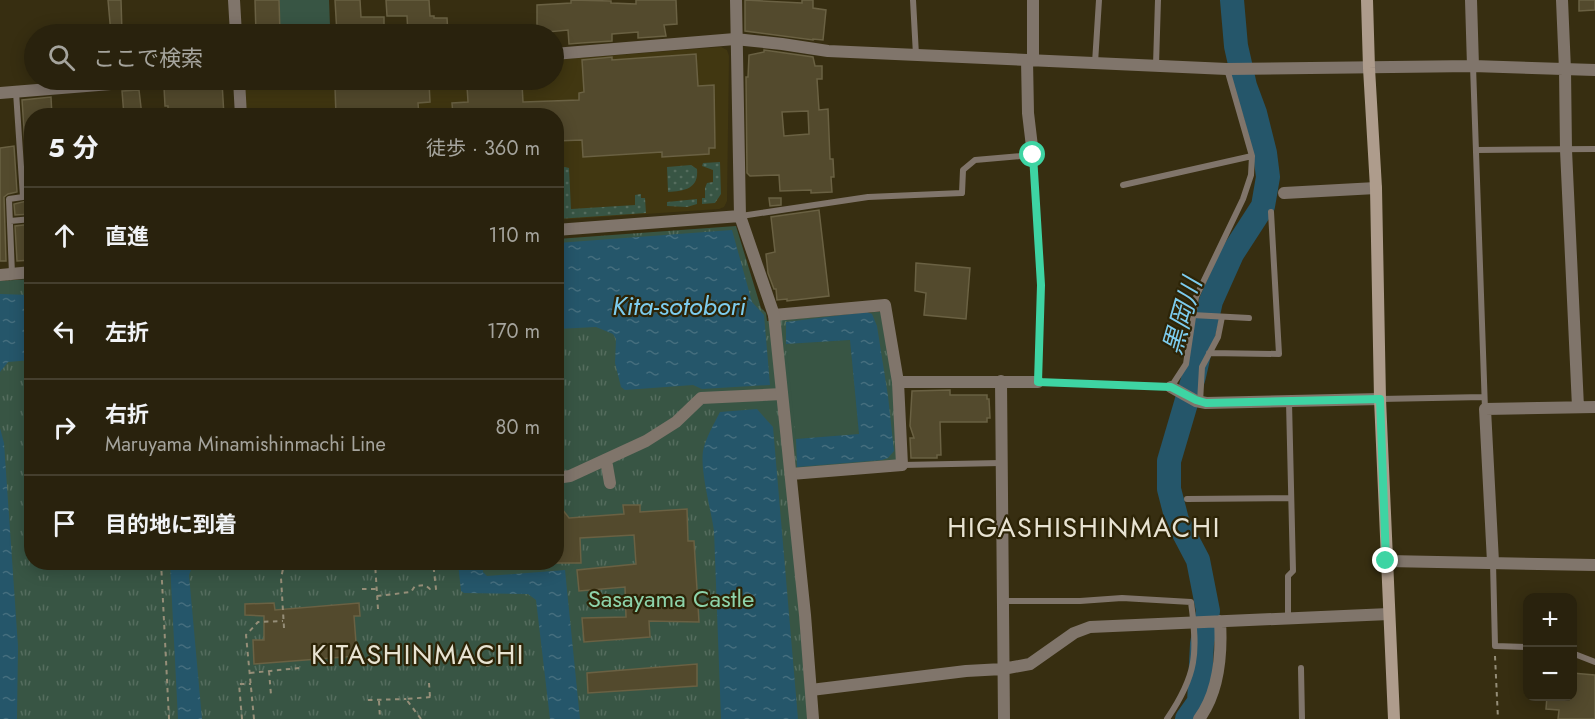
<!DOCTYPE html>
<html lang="ja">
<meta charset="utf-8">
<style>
body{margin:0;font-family:Jost,"Noto Sans JP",sans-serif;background:#312a16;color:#f1f3f6}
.controls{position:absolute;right:18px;bottom:18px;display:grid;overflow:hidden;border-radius:12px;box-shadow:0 3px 15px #0003}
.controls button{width:54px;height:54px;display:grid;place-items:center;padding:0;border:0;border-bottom:2px solid #453f2e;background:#29220d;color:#f1f3f6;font:30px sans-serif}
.stop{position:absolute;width:18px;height:18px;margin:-14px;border:4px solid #3ed4a3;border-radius:50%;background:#fff}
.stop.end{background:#3ed4a3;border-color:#fff;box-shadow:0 2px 6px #0008}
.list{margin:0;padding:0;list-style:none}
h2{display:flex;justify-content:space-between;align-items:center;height:78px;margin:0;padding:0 24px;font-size:26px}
h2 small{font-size:20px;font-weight:400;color:#a5a49d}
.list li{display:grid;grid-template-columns:39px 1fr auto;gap:18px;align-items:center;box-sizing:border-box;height:96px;padding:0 24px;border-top:2px solid #453f2e}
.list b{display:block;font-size:22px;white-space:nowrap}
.list p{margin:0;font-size:20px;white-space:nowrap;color:#a5a49d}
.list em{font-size:20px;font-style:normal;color:#a5a49d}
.icon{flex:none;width:33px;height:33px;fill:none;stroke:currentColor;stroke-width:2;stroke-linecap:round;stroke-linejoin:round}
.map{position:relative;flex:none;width:1595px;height:719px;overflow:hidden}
.search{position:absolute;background:#29220d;box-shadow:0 3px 15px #0003;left:24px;top:24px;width:540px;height:66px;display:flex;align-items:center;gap:15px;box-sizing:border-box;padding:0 21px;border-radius:33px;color:#a5a49d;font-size:22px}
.panel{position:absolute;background:#29220d;box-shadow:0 3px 15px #0003;left:24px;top:108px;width:540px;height:462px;border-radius:24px}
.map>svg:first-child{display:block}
</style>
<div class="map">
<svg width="1595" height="719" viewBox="0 0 1595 719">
<defs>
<pattern id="grass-dots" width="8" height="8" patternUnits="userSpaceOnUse" patternTransform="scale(1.5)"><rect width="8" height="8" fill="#385544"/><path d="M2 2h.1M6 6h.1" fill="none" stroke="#556d5e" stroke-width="1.8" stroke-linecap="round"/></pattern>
<pattern id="park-tufts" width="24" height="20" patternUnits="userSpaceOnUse" patternTransform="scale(1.5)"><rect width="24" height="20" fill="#385544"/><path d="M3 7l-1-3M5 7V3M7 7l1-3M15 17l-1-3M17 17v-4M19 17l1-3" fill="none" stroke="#556d5e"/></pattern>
<pattern id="water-ripples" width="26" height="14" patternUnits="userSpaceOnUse" patternTransform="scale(1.5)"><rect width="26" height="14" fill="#25566a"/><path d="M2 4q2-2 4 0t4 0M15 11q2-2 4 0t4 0" fill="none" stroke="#456e7e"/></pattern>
</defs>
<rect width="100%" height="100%" fill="#372e11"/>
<!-- built -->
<path fill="#413711" d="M721,47L727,50L729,56L727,201L724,207L719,209L557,220L556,116L245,115V89L252,80H554V60Z"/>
<!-- grass -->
<path fill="url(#grass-dots)" d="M720,162L721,194L715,203L702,204V198H705V188L707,183L713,182V170L702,166L703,163Z
M691,165L697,169C699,189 684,191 668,192L667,167Z
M565,167L569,168L571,209L635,205V195L641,194V198H645L646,213L557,219V173L560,168Z
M697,199V204L687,207L667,206V202Z"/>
<!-- park -->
<path fill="url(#park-tufts)" d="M736,226L761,308L766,313L767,321L887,311L902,465L788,471L808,719H0V281L31,279L32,562H556L557,239Z"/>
<!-- garden -->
<path fill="#385544" d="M279,0H329L330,26L282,28L280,26Z
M850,340L859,434L796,439L786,344Z"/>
<!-- water -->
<path fill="url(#water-ripples)" d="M732,230L752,302L764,315L770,385L702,389L693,385L625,390L621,387L615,363L616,339L613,334L596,327L557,329V243Z
M0,294L31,295L32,360L8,362L0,372Z
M867,312L872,314L877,326L888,396L894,451L888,458L882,460L797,467L796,439L859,434L850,340L786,344V322Z
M757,409L773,427L798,719H721L714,531C711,510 700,471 703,451C706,437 714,424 720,412Z
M0,428L4,443L18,646L17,719H0Z
M170,563H199L193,565L189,575L202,719H178Z
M458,563H482L483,572L487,576L565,570L580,719H550L536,600L528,594L464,593L461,591Z"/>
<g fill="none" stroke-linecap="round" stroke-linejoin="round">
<!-- river -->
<path stroke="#25566a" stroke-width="24" d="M1187,719L1199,702L1202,644L1208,611L1198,560L1177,520L1169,489V461L1194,376L1211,301L1232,254L1263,206L1268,177L1265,153L1255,113L1245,86L1236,46L1232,0"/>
</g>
<!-- building -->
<path fill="#534a2d" stroke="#6a6143" stroke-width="1.5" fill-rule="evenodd" d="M108,0H121L122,33L111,34Z
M255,0H279L280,34H256Z
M335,0H360L361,17H384V34H337Z
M386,0H429L430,16H434V18H447L448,34H408L407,16H387Z
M571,0L611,1V3L636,4V0H676L677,24L664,25L666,36L638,38V32L612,34V41L581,43L569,44L568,30L537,33V5L571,3Z
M745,0L802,3V0H813V8L826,10L823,40L813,39V40L745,31Z
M1579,0H1595V10L1579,11Z
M764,50L813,57L815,66H822V79H817L819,110L828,109L830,159H833L834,177H831L832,192L811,193V190L780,191L779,175L750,176L747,173L746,77H748L749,55L764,52ZM808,111L809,134L784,136L782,112Z
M696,54L698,86L714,85L715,148H709V154L662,157V152L583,157L582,140L556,141V116H453L452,103L468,102L467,86L522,84L523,102L579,100V93L584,92L582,60L612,57V60Z
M222,82L224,116H168V106H165L164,87L166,85Z
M429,82L430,102L418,103L419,116H336L335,87Z
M139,90L142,116H124L122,91Z
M51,97L52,116H32V144H25L22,100Z
M14,146L17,192L8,194L4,197L6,261H0V148Z
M28,187H32V214L15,215L14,204L27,201Z
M769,198H781V205L770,206Z
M819,210L829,296L787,301V299L777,300L776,289H774L768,273L766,254L775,252L771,217Z
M32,224V260L17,261L15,226Z
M916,263L970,268L966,319L924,315L926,293L915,291Z
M950,390V395H987V399H989L990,418H987V422H940L941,455H937V458H911L910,438H914L910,426L912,391Z
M556,501L569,518L624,514L623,505H640V512L687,509L688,541H694L699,622L649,621L650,637L584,642L582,618L626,617L625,587L579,591L577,570L636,564L634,535L580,538L581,563H556Z
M274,603L275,610L359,603L360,616H354L357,656L254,664L253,640H264V616L245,615V604Z
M697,664V686L588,693L587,673Z
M1572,673L1595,675V719H1558L1559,710L1546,709L1547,696H1572Z"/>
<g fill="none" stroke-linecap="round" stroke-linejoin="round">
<!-- path -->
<path stroke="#958e78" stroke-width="2" stroke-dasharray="4.5 4.5" stroke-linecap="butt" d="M161,562L169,719
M362,589H377
M377,596L411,592L415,586L425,585L430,589H436L433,562
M378,609L375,563L382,562
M284,628L281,578L283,569L292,562
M463,650V656
M1495,656L1498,719
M486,666L491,665
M269,671L271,695
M250,673L299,668
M429,683L430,697
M368,700L406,699
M379,701L380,719
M242,719L239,684H251
M254,719L246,635L258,622L283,621
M421,719L406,699L431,697"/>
<!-- service -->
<path stroke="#80756b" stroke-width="6" d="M913,0L916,55
M1095,63L1099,0
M1156,65L1158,0
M1473,66L1485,409
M1477,150L1595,149
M1123,185L1252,156
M741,216L868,197L962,193L963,170L975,160L1033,155L1041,285L1038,382L1171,387L1186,364L1196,297L1243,199L1251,175L1252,156L1227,69
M10,221L32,219
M12,274L9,199L23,197L16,92
M1192,315L1249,318
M1209,353L1279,354L1271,212
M1380,399L1484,397
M1200,402L1202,367L1218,337L1222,317
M902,465L1001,463
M1187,499L1291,498
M1493,563L1495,646L1528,647
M1003,601H1080L1122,598L1191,602C1198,653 1197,675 1167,719
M1288,618V576L1293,571L1289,402
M1572,653L1595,662
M1301,668L1302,719"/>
<!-- minor -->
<path stroke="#80756b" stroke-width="12" d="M1471,0L1473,66
M1562,0L1565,70L1566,150L1578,407
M554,54L735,39L782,44L828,51L1227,69L1473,66L1595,70
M1027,60L1028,113L1033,155
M0,93L160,80
M1284,193L1376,188
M774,315L885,305L898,382L902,465L791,474
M1001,381L1004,719
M898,382H1038
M1171,387L1196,401L1206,403L1380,399
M606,460L610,483
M556,478L570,476L646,441L676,422L701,398L782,394
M1387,561L1595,565
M1493,562L1485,409L1595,407
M811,690L966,671L1003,669L1030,664L1074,633L1090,627L1389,614
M1199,719C1219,692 1222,654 1220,621"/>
<!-- tertiary -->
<path stroke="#80756b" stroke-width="12" d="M234,0L236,34
M736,0L740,216L774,315L805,615L813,719
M1033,60V0
M239,80L241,116
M556,230L740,216
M0,275L32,272"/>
<!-- secondary -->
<path stroke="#ae9c8c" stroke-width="12" d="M1367,0L1369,68L1376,188L1380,399L1394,719"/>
</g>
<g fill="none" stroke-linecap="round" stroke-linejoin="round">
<!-- route -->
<path stroke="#3ed4a3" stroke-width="8" d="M1033,155L1041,285L1038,382L1171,387L1196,400L1206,403L1380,399L1386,561"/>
</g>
<g text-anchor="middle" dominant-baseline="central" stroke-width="4.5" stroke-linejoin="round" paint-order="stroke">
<!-- park labels -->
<g font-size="24" fill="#8dd3aa" stroke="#2d2407">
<text x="671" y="598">Sasayama Castle</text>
</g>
<!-- water labels -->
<g font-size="26" font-style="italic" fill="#7dccee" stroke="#2d2407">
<text x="679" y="306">Kita-sotobori</text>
<text transform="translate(1182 316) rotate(-74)">黒岡川</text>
</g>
<!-- quarter labels -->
<g font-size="27" letter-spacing="1.5" fill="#e8e3d2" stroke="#2d2407">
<text x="1084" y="527">HIGASHISHINMACHI</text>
<text x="418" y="654">KITASHINMACHI</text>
</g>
</g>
</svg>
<div class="controls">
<button>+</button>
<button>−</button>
</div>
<div class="stop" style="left:1033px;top:155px"></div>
<div class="stop end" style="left:1386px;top:561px"></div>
<div class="search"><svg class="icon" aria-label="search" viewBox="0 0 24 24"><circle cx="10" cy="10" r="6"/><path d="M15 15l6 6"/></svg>ここで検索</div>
<section class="panel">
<h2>5 分<small>徒歩 · 360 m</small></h2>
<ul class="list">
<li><svg class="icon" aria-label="ahead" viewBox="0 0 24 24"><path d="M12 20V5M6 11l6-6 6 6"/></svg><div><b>直進</b></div><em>110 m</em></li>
<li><svg class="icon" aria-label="left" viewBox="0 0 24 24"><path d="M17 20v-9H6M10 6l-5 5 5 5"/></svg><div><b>左折</b></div><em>170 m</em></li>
<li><svg class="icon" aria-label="right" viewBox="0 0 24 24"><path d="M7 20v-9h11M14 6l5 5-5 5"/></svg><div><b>右折</b><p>Maruyama Minamishinmachi Line</p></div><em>80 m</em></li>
<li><svg class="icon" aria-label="arrive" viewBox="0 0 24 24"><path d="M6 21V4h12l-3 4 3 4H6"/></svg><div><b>目的地に到着</b></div></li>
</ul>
</section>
</div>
